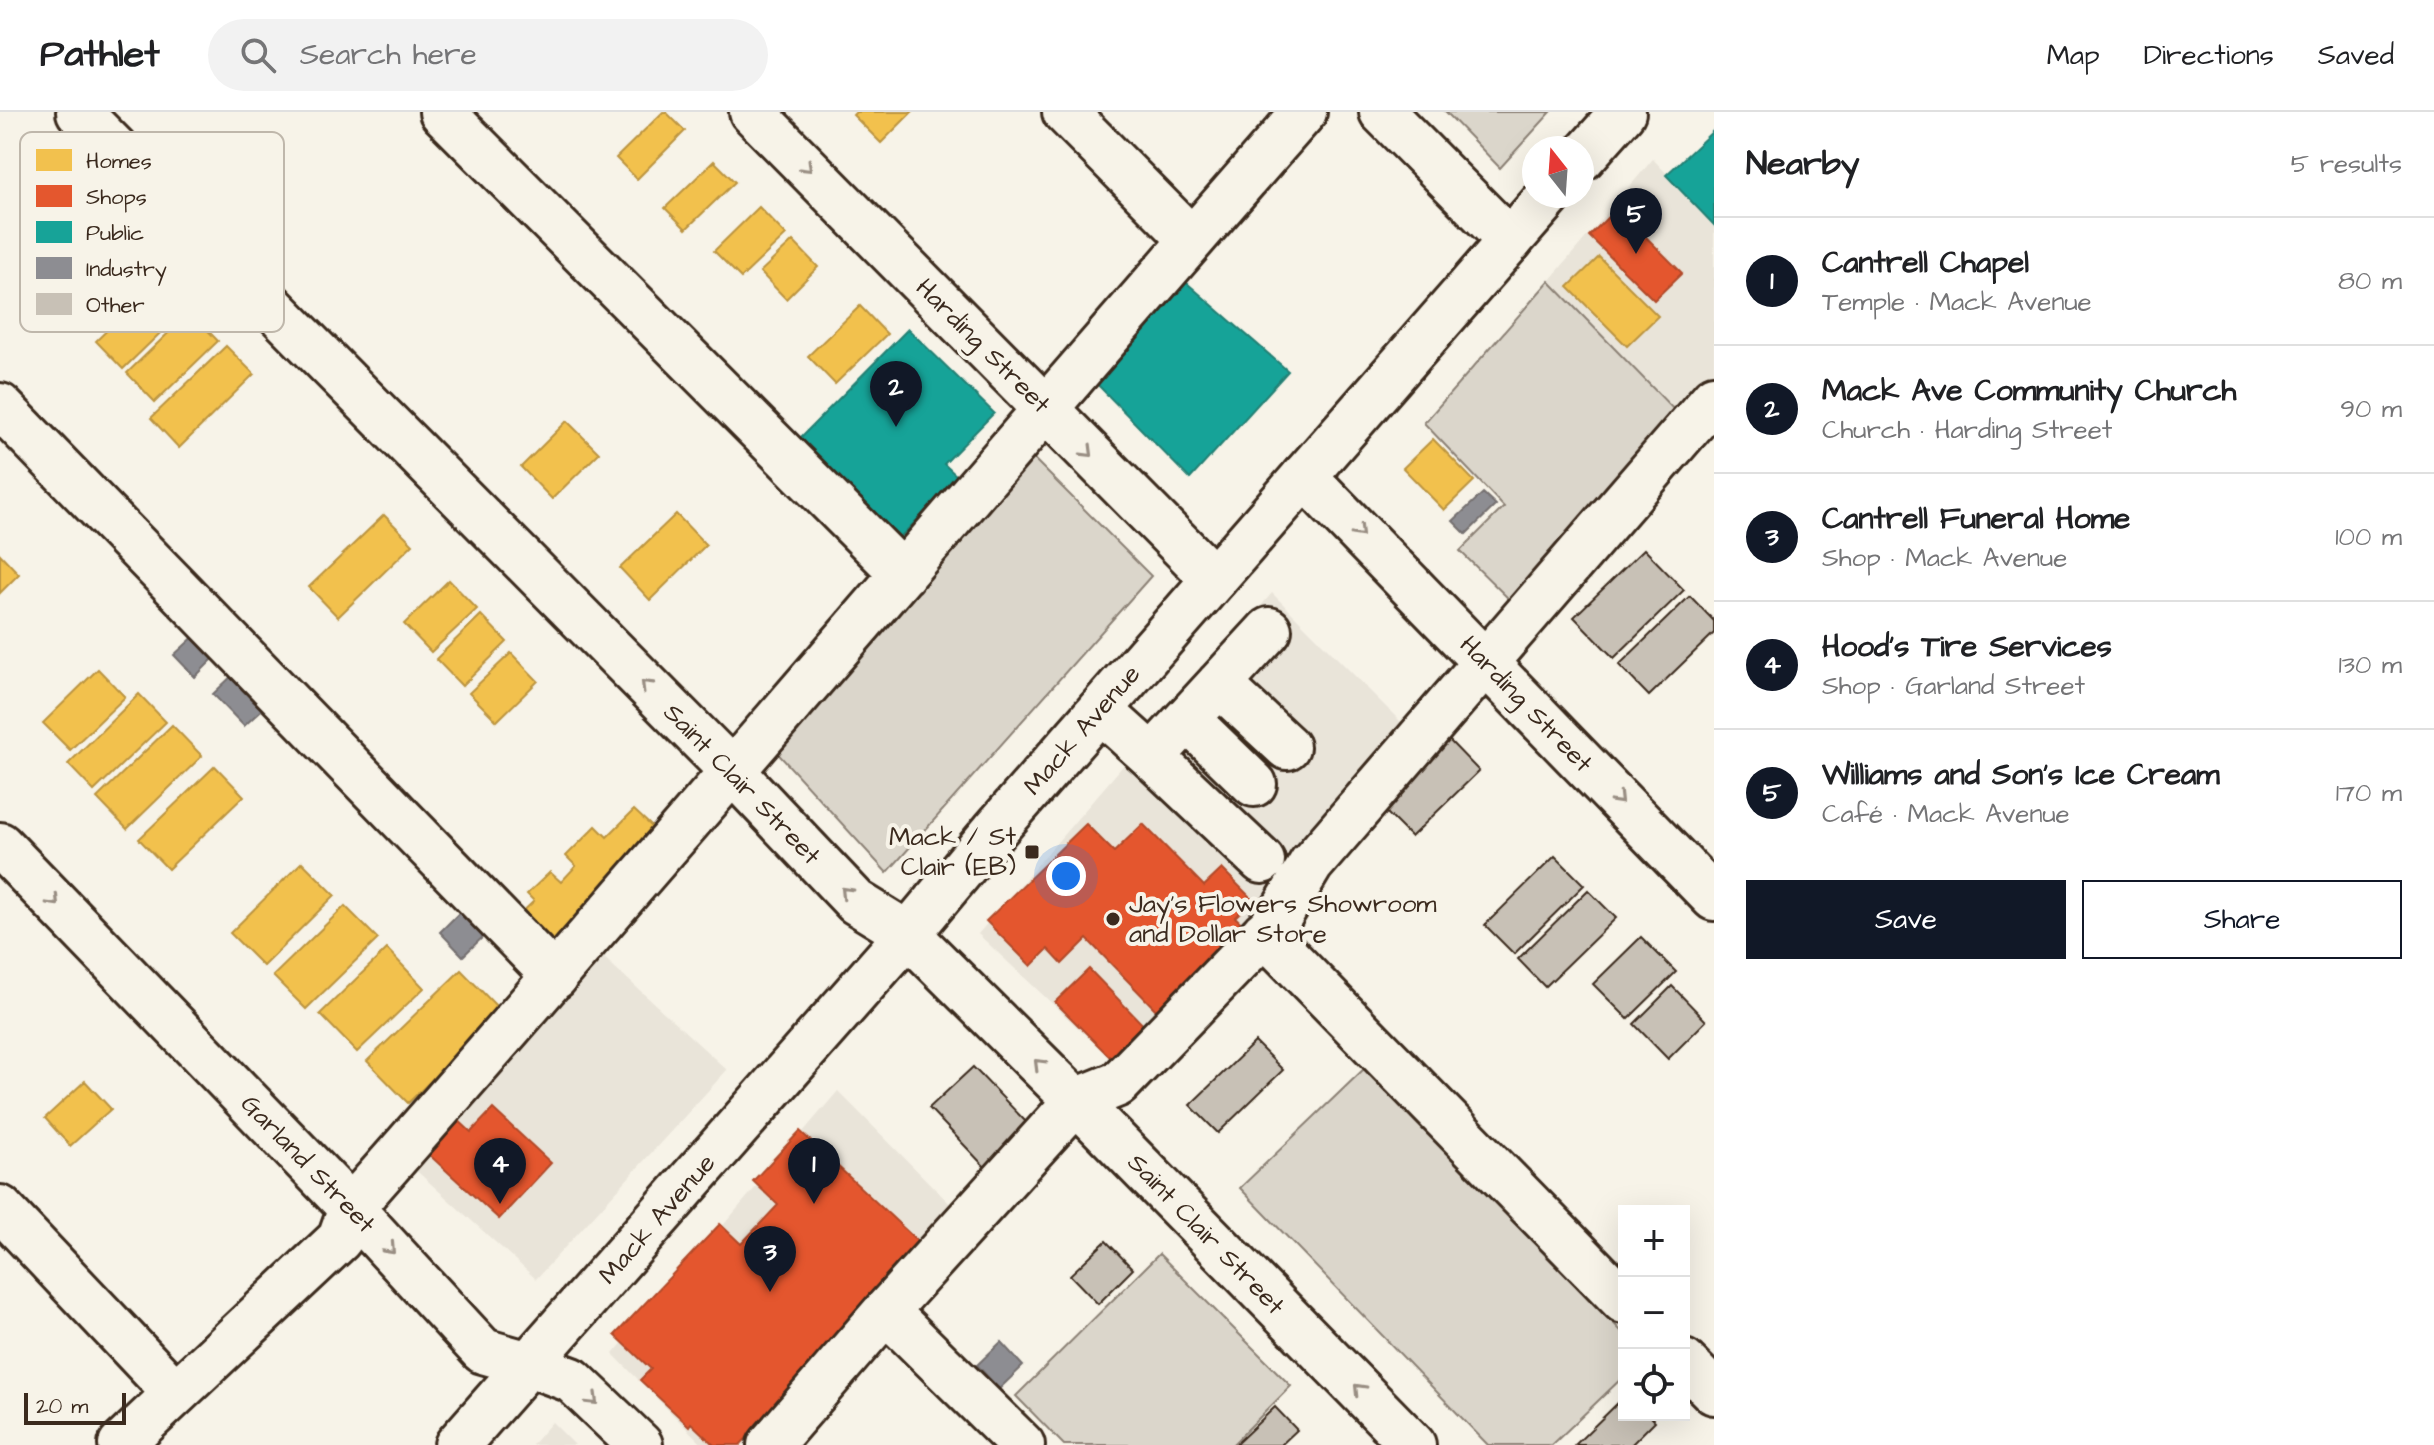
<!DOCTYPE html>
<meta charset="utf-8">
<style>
body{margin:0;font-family:"Architects Daughter",sans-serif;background:#f2f2f2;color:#202124}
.controls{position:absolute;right:24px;bottom:24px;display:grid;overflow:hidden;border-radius:0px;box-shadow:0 8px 32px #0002}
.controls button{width:72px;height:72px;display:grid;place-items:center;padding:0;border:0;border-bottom:2px solid #e0e0e0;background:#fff;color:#202124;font:40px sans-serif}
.compass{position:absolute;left:1522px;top:24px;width:72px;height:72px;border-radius:50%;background:#fff;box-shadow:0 8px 32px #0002;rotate:343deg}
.scale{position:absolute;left:24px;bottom:20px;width:102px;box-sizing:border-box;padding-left:8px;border:4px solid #3b2a1e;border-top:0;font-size:22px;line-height:28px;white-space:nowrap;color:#3b2a1e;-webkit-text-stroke:6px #f7f3e8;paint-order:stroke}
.you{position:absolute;left:1066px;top:764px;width:28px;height:28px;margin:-20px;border:6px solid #fff;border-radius:50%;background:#1a73e8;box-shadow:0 0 0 12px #1a73e833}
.badge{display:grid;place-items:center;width:52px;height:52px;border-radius:50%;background:#111827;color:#fff;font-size:26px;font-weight:700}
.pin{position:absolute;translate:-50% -66px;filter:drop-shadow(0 2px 4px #0008)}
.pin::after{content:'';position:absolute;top:42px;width:28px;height:24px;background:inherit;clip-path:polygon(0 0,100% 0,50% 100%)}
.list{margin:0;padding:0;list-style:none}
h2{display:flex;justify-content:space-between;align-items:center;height:104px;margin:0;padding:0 32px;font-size:34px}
h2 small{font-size:26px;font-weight:400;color:#757577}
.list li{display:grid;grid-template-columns:52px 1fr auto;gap:24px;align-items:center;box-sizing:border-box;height:128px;padding:0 32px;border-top:2px solid #e0e0e0}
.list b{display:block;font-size:30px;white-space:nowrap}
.list p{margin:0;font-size:26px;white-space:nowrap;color:#757577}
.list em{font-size:26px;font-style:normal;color:#757577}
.actions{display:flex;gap:16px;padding:24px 32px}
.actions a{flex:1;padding:18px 0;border:2px solid #111827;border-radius:0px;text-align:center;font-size:28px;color:#111827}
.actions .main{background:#111827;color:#fff}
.icon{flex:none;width:44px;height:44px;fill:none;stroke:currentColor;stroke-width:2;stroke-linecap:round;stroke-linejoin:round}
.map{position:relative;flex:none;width:1714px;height:1333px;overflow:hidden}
header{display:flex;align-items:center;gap:48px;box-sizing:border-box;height:112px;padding:0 40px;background:#fff;border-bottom:2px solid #e0e0e0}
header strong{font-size:38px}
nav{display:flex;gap:44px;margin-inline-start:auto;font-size:28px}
.search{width:560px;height:72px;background:#f2f2f2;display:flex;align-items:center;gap:20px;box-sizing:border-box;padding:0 28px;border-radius:44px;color:#757577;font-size:30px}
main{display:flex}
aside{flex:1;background:#fff}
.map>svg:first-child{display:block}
</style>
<header>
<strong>Pathlet</strong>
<div class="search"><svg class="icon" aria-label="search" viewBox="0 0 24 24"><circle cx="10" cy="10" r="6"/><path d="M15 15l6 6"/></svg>Search here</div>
<nav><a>Map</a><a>Directions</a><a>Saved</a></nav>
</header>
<main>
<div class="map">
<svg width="1714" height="1333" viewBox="0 0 1714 1333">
<rect width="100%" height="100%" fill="#f7f3e8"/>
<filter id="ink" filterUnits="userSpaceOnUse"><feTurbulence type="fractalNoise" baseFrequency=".0125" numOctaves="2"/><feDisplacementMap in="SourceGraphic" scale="16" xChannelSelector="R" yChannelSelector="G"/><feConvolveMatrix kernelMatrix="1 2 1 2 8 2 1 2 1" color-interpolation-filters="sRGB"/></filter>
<g filter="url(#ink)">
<!-- built -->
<path fill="#e9e4d9" d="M1653,47L1714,113V266L1681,305L1549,169Z
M1272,481L1409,618L1123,958L978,822Z
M600,842L727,958L536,1167L409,1052Z
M838,979L959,1101L749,1333H703L613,1242Z
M552,1310L575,1333H532Z"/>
<!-- green -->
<path fill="#dbd6cb" stroke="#8b8074" stroke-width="2" d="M1446,0H1551L1500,56Z
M1549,169L1681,305L1516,494L1460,439L1504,395L1424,311Z
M1026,339L1151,464L887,761L771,634Z
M1366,955L1624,1222V1264L1552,1333H1488L1240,1076Z
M1159,1142L1291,1274L1232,1333H1064L1016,1284Z"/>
<!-- homes -->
<path fill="#f2c14e" stroke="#bb9440" stroke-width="2" d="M663,0H666L685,19L637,67L616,46Z
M856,0H912L881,31L853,3Z
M714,49L735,70L686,117L665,96Z
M759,95L786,123L741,166L714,139Z
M793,129L818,155L786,187L760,160Z
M1599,145L1658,204L1627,234L1568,175Z
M155,172L182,200L123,257L96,229Z
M860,194L887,222L835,272L808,244Z
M190,200L218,229L155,290L127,261Z
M226,234L254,262L179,336L151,306Z
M567,309L599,341L552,387L521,355Z
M1433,327L1474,369L1444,398L1403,356Z
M676,402L706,433L650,488L620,456Z
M384,403L413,432L338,505L309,475Z
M0,442L19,462L0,481Z
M449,468L477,497L431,540L404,512Z
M481,503L507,530L462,574L436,547Z
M511,541L538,569L497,609L469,581Z
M98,557L125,585L70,638L43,611Z
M139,582L166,610L94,679L68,652Z
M172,613L202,644L127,717L97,686Z
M215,654L244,684L168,757L139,727Z
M634,698L663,725L551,840L516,806L534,789L527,782L550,760L561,770L576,754L566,744L596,714L607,725Z
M302,750L335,783L263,854L230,821Z
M345,794L378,827L306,897L273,864Z
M387,837L424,876L357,940L320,902Z
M461,858L502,900L408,991L367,949Z
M85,969L111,997L70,1034L45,1006Z"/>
<!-- shops -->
<path fill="#e4572e" stroke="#b14a29" stroke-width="2" d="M1617,96L1682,161L1654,188L1589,124Z
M1086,712L1114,740L1143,712L1204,774L1222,757L1253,788L1235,805L1248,817L1161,903L1087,827L1062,852L1048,837L1031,854L986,809Z
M1089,857L1150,920L1117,952L1055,890Z
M493,997L551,1051L499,1107L425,1039L456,1006L471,1020Z
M800,1019L926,1137L740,1333H714L691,1311L689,1314L640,1268L651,1257L615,1223L720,1112L741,1132L778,1093L753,1069Z"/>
<!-- public -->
<path fill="#17a398" stroke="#227f73" stroke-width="2" d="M1714,18V113L1666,63Z
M1180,165L1288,259L1190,367L1090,265Z
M908,217L994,301L944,352L959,366L898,427L798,328Z"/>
<!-- industry -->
<path fill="#8d8d92" stroke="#746f6f" stroke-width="2" d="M1483,381L1496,393L1466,422L1453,409Z
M198,521L218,542L195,565L174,543Z
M237,559L269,591L244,614L213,582Z
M464,796L488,820L463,844L440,820Z
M1001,1230L1023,1254L999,1277L977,1253Z"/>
<!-- building -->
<path fill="#c8c1b6" stroke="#3b2a1e" stroke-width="2" d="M1644,437L1684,478L1614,546L1574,505Z
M1690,484L1714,509V521L1649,584L1619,553Z
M1447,626L1479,659L1411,725L1379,693Z
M1555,744L1584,773L1514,842L1485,813Z
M1588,778L1616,806L1545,875L1518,847Z
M1641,825L1676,860L1628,907L1593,872Z
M1672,874L1706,909L1668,947L1634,912Z
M1255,930L1283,958L1218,1021L1190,993Z
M973,955L1029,1013L985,1055L929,996Z
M1106,1129L1133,1157L1098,1192L1070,1163Z
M1624,1285V1303H1649L1655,1309L1631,1333H1575Z
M1275,1295L1297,1318L1281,1333H1235Z"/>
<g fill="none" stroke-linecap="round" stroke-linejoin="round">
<!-- minor casing -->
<g stroke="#3b2a1e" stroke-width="50">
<path id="minor" d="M79,0L733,660L856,790L908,822L1076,989L1413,1333
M442,0L903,462
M752,0L1214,467
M1065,0L1192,128
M1382,0L1510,129
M0,294L555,865
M1304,364L1714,786
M1219,572L1287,635
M1100,598L1152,645L1262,749
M1187,607L1254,672
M1152,645L1269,518
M0,733L351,1096L483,1239L529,1252L572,1268L640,1333
M1264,821L1624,1189
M0,1096L175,1281
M886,1199L1022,1333
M1684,1250L1714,1280
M121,1333L340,1127L351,1096C672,733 985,363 1304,0
M770,1333L886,1199L1076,989L1118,972L1278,807L1311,752L1714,286"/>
</g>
<!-- major casing -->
<g stroke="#3b2a1e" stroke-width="50">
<path id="major" d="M1582,46L1623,0
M457,1333L908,822L994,719L1549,84"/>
</g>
<!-- minor -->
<use href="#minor" stroke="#f7f3e8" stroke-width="44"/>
<!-- major -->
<use href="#major" stroke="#f7f3e8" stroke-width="44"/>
</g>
<!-- one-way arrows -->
<defs><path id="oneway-chevron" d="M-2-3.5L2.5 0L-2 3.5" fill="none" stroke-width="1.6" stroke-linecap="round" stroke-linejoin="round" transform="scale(2)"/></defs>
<g stroke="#998e83">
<use href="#oneway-chevron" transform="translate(807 55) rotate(45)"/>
<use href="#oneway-chevron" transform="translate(1088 340) rotate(45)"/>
<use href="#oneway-chevron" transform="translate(1359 420) rotate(46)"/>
<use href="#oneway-chevron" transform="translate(646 573) rotate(-135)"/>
<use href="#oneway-chevron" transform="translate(1618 687) rotate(46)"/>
<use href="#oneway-chevron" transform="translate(846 780) rotate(-134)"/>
<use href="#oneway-chevron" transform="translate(54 789) rotate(46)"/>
<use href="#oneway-chevron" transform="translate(1039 952) rotate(-135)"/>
<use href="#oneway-chevron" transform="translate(390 1137) rotate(47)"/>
<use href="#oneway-chevron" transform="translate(1359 1277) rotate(-134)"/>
<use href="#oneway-chevron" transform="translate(593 1288) rotate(44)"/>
</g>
</g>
<!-- markers -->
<g fill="#3b2a1e" stroke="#f7f3e8" stroke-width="3">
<rect x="1024" y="732" width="16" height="16" rx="4"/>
<circle cx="1113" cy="807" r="8"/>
</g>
<g text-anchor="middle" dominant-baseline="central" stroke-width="8" stroke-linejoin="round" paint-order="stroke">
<!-- street labels -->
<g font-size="26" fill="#3b2a1e" stroke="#f7f3e8">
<text transform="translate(983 234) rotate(45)">Harding Street</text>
<text transform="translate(1526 592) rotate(46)">Harding Street</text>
<text transform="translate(1082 618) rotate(-49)">Mack Avenue</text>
<text transform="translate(742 672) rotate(46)">Saint Clair Street</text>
<text transform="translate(308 1052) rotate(46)">Garland Street</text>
<text transform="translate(657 1107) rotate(-49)">Mack Avenue</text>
<text transform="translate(1206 1122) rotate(46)">Saint Clair Street</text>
</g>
<!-- poi labels -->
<g font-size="26" fill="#3b2a1e" stroke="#f7f3e8" text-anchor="end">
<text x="1016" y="725">Mack / St<tspan x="1016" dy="30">Clair (EB)</tspan></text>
<text x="1129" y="792" text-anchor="start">Jay's Flowers Showroom<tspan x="1129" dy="30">and Dollar Store</tspan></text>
</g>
</g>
<!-- legend -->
<rect x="20" y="20" width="264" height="200" rx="12" fill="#f7f3e8" stroke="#bfb7ab" stroke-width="2"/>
<rect x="36" y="37" width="36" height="22" fill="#f2c14e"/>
<rect x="36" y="73" width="36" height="22" fill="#e4572e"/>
<rect x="36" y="109" width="36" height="22" fill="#17a398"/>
<rect x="36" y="145" width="36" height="22" fill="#8d8d92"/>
<rect x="36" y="181" width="36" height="22" fill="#c8c1b6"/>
<g font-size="22" fill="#3b2a1e">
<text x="86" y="56">Homes</text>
<text x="86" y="92">Shops</text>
<text x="86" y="128">Public</text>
<text x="86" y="164">Industry</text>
<text x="86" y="200">Other</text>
</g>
</svg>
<div class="controls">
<button>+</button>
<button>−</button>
<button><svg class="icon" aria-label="locate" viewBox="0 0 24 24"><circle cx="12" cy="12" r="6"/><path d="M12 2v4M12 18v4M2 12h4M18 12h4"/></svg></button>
</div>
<svg class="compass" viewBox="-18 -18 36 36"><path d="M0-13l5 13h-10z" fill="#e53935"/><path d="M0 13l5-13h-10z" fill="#757577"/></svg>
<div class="scale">20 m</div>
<div class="you"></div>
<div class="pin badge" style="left:814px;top:1092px">1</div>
<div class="pin badge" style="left:896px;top:315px">2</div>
<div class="pin badge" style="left:770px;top:1180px">3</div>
<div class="pin badge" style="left:500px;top:1092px">4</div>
<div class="pin badge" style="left:1636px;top:142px">5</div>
</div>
<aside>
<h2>Nearby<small>5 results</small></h2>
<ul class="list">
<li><span class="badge">1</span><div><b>Cantrell Chapel</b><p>Temple · Mack Avenue</p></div><em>80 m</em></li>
<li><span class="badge">2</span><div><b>Mack Ave Community Church</b><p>Church · Harding Street</p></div><em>90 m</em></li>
<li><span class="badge">3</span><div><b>Cantrell Funeral Home</b><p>Shop · Mack Avenue</p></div><em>100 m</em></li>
<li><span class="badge">4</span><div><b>Hood's Tire Services</b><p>Shop · Garland Street</p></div><em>130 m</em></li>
<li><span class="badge">5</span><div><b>Williams and Son's Ice Cream</b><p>Café · Mack Avenue</p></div><em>170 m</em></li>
</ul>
<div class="actions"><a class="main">Save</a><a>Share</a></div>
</aside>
</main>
